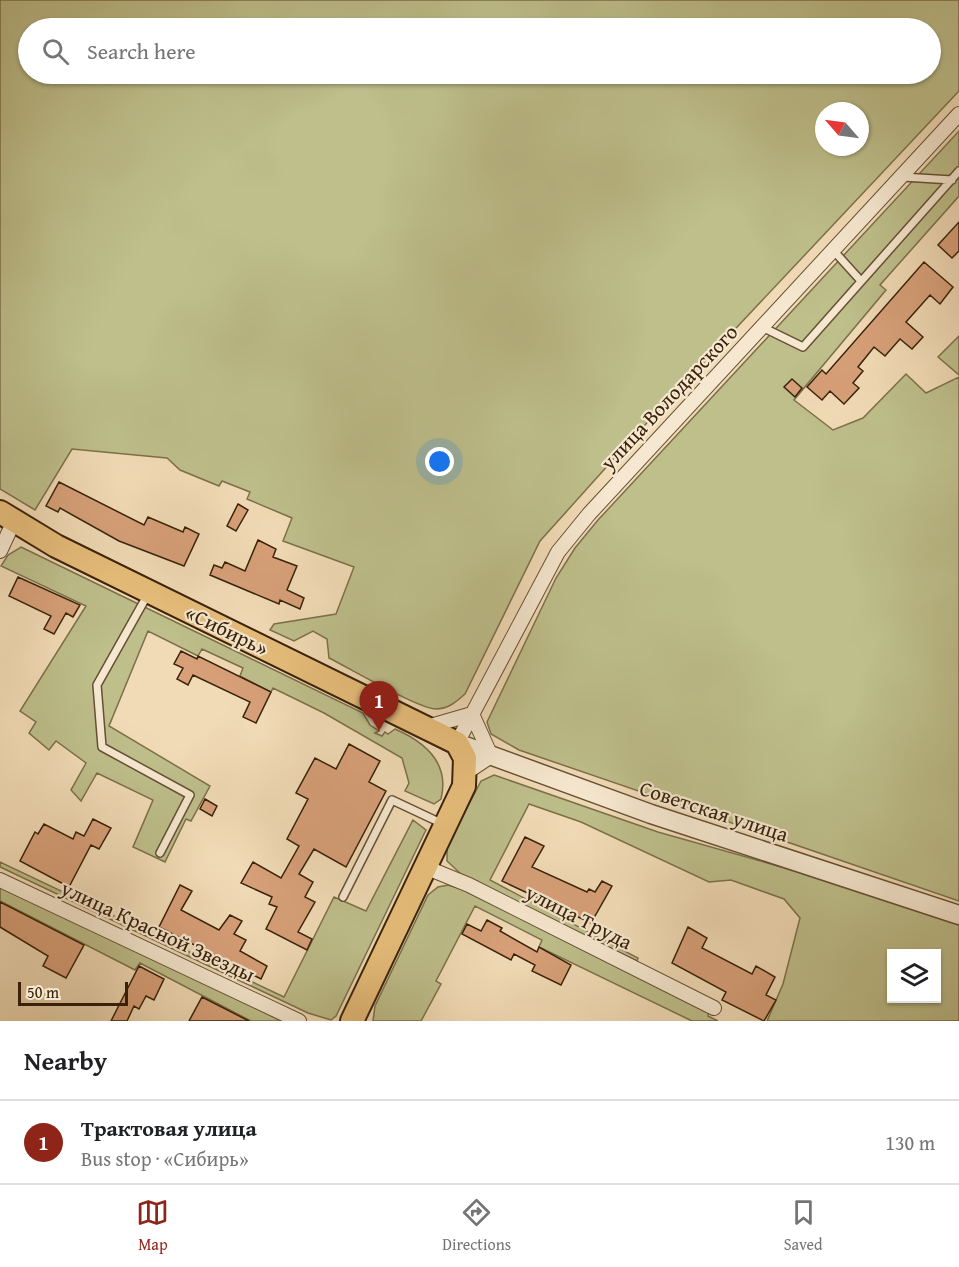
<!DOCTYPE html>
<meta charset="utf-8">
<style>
body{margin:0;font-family:"Gentium Book Plus",serif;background:#f2f2f2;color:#202124}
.controls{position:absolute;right:18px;bottom:18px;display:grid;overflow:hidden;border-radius:0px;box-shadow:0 2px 4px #0004}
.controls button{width:54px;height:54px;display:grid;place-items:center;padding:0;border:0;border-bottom:2px solid #e0e0e0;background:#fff;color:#202124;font:30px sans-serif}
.compass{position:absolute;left:815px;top:102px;width:54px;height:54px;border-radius:50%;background:#fff;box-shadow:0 2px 4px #0004;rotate:298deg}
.scale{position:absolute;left:18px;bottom:15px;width:110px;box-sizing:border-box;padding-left:6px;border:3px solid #392209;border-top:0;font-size:16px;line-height:21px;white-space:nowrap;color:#392209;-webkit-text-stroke:4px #f6e8d0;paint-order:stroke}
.you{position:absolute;left:440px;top:462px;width:21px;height:21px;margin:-15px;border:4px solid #fff;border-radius:50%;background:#1a73e8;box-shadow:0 0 0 9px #1a73e833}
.badge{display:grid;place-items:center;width:39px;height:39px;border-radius:50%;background:#8f2418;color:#fff;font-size:20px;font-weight:700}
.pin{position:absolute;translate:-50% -50px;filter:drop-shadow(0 2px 3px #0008)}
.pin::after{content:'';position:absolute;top:32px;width:21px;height:18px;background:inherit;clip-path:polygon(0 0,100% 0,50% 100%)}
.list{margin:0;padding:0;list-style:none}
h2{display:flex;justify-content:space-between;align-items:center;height:78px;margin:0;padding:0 24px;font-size:26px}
h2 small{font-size:20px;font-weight:400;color:#757577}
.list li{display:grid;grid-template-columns:39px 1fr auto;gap:18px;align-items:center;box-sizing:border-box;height:84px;padding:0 24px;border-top:2px solid #e0e0e0}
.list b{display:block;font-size:22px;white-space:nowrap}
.list p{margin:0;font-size:20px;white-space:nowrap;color:#757577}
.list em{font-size:20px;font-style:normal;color:#757577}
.icon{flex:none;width:33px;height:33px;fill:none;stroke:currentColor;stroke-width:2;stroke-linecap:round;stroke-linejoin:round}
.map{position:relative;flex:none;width:959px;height:1021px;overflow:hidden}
.search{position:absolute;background:#fff;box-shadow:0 2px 4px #0004;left:18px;right:18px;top:18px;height:66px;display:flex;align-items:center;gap:15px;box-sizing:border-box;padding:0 21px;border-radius:33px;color:#757577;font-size:22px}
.sheet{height:162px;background:#fff}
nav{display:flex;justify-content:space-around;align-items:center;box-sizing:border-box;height:84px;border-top:2px solid #e0e0e0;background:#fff;font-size:16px;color:#757577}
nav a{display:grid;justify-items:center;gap:3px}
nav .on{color:#8f2418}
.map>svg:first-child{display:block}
</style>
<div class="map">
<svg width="959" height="1021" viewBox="0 0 959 1021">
<rect width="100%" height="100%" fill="#f1dbb6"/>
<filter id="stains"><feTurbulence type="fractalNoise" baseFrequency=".00333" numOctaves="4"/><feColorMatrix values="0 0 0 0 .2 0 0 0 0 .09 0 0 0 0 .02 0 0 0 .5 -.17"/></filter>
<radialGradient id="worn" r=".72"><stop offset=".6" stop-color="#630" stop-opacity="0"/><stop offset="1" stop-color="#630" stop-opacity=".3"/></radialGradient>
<!-- green -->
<path fill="#bebf8b" stroke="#7c704a" stroke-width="1.5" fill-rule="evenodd" d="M0,0H959V91L628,443L540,541L465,694C456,702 448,709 436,709C419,709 349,668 329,658L327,639L313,631L294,641L270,630L274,624L336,614L354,567L283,541L292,518L247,499L250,492L222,481L219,486L180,470L167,458L72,449L35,510L0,489ZM28,28H930V74H28ZM824,111H860V147H824Z
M959,131V196L880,285L886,290L794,400L833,430L863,418L906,374L926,393L959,377V901L519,750L491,734L487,722L556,578L575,548L598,520Z
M959,336V375L938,357Z
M21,547L363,713L370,725L379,731L375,733L382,736L385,732L388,734L395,729C425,742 450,763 441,799L434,804L405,791L409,783L402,758L324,713L273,688L271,692L240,676L243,668L202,649L198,656L148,631L109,726L210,786L191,821L186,819L165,862L133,847L153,800L97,773L81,801L71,790L86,763L56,741L49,750L29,733L36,722L20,711L86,606L1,566L8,555Z
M494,775L658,832L813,876L959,923V1021H767L783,984L800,918L784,899L731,880L709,882L581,822L529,804L490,880L638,958L637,961L462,875L447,861V846L481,781ZM892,954H936V998H892Z
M413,820L426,830L424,834L336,1016L331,1020L308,1013L0,867V862L284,997L334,897L366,911Z
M0,884L282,1021H251L140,963L135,970L0,901Z
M448,885L462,889L709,1013L708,1016L718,1021H692L539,947L542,940L475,906L436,981L441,984L421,1021H373L375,1006L428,895L438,887Z"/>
<!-- building -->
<path fill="#d7a079" stroke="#392209" stroke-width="1.5" d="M959,222V251L952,258L938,245Z
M924,262L953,287L940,304L930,295L906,322L923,337L912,349L900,339L885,356L874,347L858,367L863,371L853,383L859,388L844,404L830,391L822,400L807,387L822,370L826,374Z
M792,379L802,388L795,397L784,387Z
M59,482L144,525L148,517L183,532L185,527L199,534L184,566L119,541L60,508L58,512L46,506Z
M238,504L248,510L236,531L227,526Z
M258,540L276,549L273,557L297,566L287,590L304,598L300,609L280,600L279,604L210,575L214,565L222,568L225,562L245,571Z
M18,577L80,605L73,617L66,613L54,634L44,629L51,616L9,596Z
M181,651L197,659L198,656L271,692L256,723L243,717L250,702L193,675L188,685L177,679L183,668L174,664Z
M349,744L380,761L369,782L386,791L346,867L314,849L299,874L313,882L305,897L315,902L298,932L312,939L307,950L266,929L277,907L269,904L272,897L241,883L253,862L281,878L299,846L287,839L308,799L296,793L315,758L336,769Z
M205,799L217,806L212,816L200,809Z
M93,819L111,828L99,849L91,845L69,887L20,861L35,832L38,834L44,824L73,839L76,832L84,836Z
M525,837L544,846L532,867L587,892L589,889L595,892L602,881L612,886L591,923L502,881Z
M180,885L192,891L181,910L219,930L230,915L242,921L234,934L246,940L240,951L267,966L261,979L159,927Z
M0,902L84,945L66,978L43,966L48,956L0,927Z
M487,920L502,928L500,931L537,952L539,947L571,965L561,985L532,971L535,965L514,954L511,960L462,934L467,924L481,931Z
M688,927L707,938L702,948L752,974L756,966L775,977L766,995L776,1000L764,1021L722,1000L726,992L672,963Z
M139,966L164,979L154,1000L146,996L139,1009L134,1006L127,1021H111Z
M202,997L249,1021H189Z"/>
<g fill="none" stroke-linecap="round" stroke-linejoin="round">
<!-- service casing -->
<g stroke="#675034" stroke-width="10">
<path id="service" d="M903,177L952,180
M833,250L861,281
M762,327L803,347L959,171
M148,594L97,685L102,747L190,795L160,853
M343,897L392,800L443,824"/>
</g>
<!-- minor casing -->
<g stroke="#675034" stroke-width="16">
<path id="minor" d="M0,551L14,521
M427,727L472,714L491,756L464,774
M457,743L558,552L589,514L959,114
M425,867L469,885L714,1008
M0,880L299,1021"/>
</g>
<!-- tertiary casing -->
<g stroke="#675034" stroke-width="21">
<path id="tertiary" d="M457,743L651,814L959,915"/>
</g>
<!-- trunk casing -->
<g stroke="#392209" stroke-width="26">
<path id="trunk" d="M0,512L56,546L457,743L465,758L464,786L352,1021"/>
</g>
<!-- service -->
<use href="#service" stroke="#f6e8d0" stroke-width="7"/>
<!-- minor -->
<use href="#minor" stroke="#f6e8d0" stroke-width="14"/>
<!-- tertiary -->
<use href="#tertiary" stroke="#f6e8d0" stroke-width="18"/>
<!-- trunk -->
<use href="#trunk" stroke="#e8be7b" stroke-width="22"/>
</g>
<g text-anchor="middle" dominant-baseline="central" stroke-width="4.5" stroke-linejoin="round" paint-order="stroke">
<!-- street labels -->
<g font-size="21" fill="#392209" stroke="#f6e8d0">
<text transform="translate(669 397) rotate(-47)">улица Володарского</text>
<text transform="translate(227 630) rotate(26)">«Сибирь»</text>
<text transform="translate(714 811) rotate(18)">Советская улица</text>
<text transform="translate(579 917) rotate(27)">улица Труда</text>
<text transform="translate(158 931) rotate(25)">улица Красной Звезды</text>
</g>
</g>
<rect width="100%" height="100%" filter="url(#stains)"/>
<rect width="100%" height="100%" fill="url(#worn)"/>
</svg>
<div class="controls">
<button><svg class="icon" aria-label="layers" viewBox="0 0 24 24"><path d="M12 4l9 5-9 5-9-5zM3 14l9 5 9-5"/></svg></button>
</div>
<svg class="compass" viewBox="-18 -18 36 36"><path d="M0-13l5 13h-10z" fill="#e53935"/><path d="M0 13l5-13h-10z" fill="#757577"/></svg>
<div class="scale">50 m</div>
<div class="you"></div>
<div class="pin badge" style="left:379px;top:731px">1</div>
<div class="search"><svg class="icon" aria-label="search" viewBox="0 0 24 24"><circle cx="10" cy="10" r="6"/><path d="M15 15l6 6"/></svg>Search here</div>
</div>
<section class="sheet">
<h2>Nearby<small></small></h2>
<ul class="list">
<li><span class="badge">1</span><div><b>Трактовая улица</b><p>Bus stop · «Сибирь»</p></div><em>130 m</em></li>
</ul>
</section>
<nav>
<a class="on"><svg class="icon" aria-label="map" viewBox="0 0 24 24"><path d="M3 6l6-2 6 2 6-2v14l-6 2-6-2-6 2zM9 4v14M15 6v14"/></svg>Map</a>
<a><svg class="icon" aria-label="directions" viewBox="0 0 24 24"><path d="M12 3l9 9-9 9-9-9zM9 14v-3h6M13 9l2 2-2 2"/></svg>Directions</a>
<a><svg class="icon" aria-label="saved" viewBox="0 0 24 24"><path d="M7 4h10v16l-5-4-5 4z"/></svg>Saved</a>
</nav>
